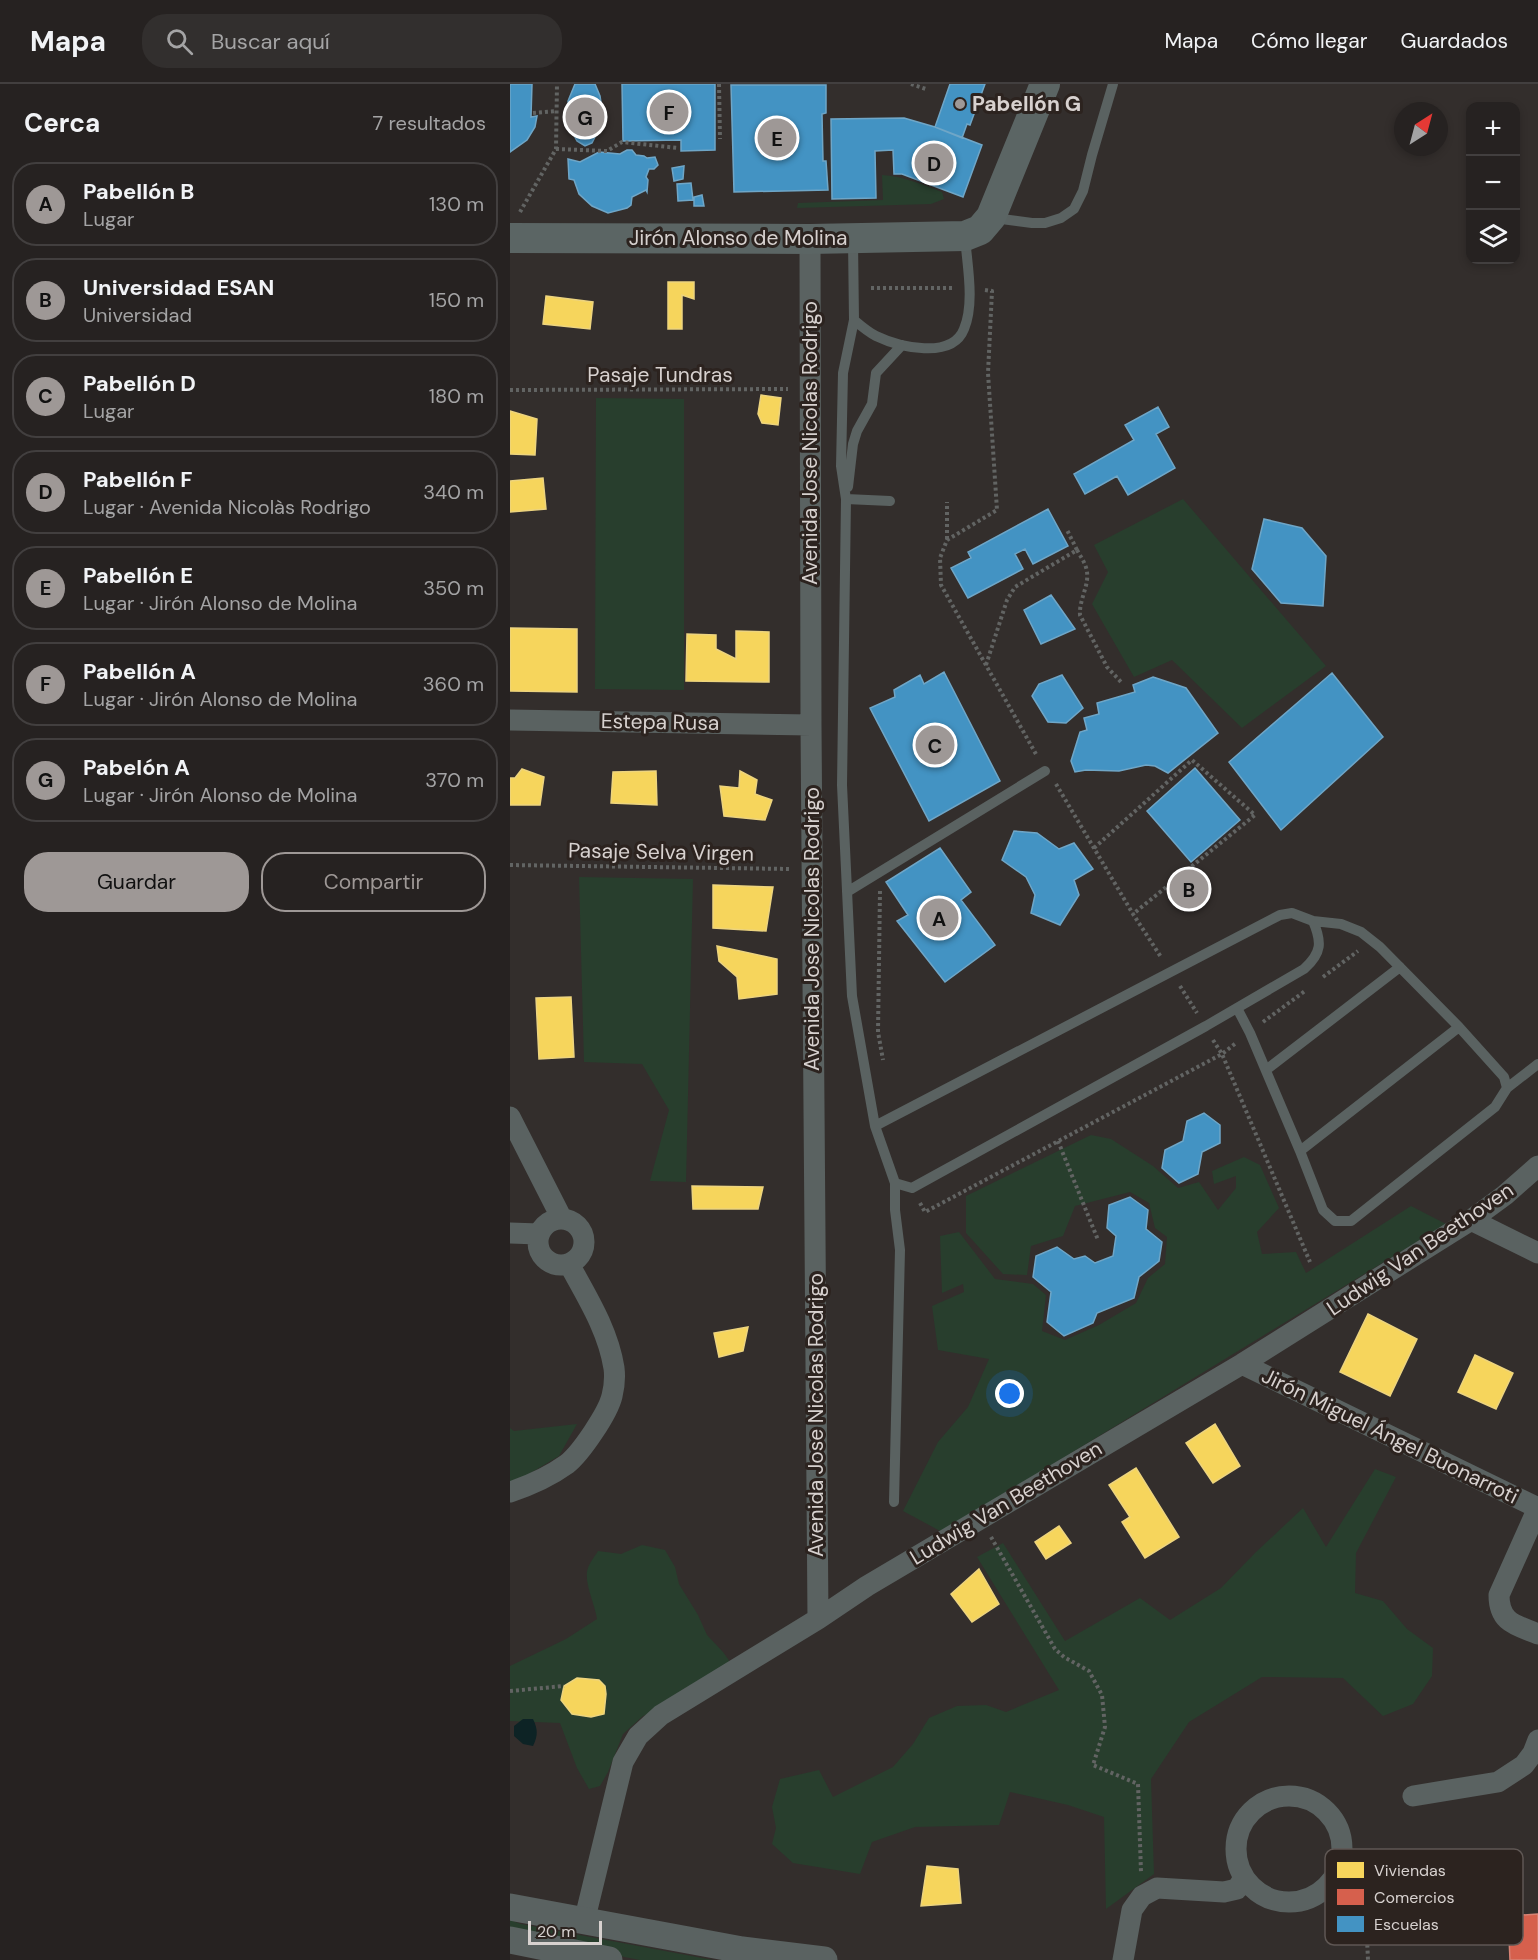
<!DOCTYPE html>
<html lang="es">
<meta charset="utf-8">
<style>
body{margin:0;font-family:"DM Sans",sans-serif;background:#322f2e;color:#f1f3f6}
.controls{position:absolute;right:18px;top:18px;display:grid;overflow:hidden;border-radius:12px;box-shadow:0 3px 9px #0003}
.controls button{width:54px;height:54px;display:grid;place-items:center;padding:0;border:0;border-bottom:2px solid #423f3f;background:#262221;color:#f1f3f6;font:30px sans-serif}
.compass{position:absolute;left:884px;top:18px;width:54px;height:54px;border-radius:50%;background:#262221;box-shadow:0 3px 9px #0003;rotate:36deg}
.scale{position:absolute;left:18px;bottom:15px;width:74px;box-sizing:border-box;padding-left:6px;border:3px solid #d7d1cf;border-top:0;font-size:16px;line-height:21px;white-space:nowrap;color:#d7d1cf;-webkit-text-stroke:4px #2c231f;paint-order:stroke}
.you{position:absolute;left:500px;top:1310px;width:21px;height:21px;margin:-15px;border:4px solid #fff;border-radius:50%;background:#1a73e8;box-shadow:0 0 0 9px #1a73e833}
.badge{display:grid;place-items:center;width:39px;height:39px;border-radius:50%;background:#9e9896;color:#111;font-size:20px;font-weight:700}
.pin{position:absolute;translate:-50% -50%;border:3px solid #fff;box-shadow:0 2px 6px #0006}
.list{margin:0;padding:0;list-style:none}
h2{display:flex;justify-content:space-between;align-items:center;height:78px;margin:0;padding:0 24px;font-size:26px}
h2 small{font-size:20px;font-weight:400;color:#a4a4a5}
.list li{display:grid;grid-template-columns:39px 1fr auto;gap:18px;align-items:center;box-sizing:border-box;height:84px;margin:0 12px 12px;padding:0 12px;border:2px solid #423f3f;border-radius:24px}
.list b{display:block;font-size:22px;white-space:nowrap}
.list p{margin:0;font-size:20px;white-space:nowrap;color:#a4a4a5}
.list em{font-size:20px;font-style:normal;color:#a4a4a5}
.actions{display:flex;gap:12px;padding:18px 24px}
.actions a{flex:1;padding:14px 0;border:2px solid #9e9896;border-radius:24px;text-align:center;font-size:21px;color:#9e9896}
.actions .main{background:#9e9896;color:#111}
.icon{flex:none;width:33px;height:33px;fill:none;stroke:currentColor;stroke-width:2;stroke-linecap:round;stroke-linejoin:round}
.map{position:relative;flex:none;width:1028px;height:1876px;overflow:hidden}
header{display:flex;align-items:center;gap:36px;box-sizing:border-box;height:84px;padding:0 30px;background:#262221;border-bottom:2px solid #423f3f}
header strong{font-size:28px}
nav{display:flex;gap:33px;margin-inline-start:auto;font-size:21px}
.search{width:420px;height:54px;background:#322f2e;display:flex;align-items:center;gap:15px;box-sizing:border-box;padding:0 21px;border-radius:24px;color:#a4a4a5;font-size:22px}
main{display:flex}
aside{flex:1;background:#262221}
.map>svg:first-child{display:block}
</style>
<header>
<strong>Mapa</strong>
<div class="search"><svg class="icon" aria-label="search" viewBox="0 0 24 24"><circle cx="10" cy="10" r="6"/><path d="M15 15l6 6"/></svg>Buscar aquí</div>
<nav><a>Mapa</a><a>Cómo llegar</a><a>Guardados</a></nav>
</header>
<main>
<aside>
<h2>Cerca<small>7 resultados</small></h2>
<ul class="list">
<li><span class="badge">A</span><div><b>Pabellón B</b><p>Lugar</p></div><em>130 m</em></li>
<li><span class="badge">B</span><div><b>Universidad ESAN</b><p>Universidad</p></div><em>150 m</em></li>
<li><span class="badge">C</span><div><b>Pabellón D</b><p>Lugar</p></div><em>180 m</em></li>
<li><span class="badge">D</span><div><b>Pabellón F</b><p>Lugar · Avenida Nicolàs Rodrigo</p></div><em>340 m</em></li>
<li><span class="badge">E</span><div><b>Pabellón E</b><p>Lugar · Jirón Alonso de Molina</p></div><em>350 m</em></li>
<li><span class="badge">F</span><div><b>Pabellón A</b><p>Lugar · Jirón Alonso de Molina</p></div><em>360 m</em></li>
<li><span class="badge">G</span><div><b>Pabelón A</b><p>Lugar · Jirón Alonso de Molina</p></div><em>370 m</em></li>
</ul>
<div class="actions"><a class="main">Guardar</a><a>Compartir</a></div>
</aside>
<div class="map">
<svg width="1028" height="1876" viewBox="0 0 1028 1876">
<rect width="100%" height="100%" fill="#332e2c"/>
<!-- green -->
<path fill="#283e2d" d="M372,91C392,92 414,101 432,108L434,115L421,120L287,124L288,119L373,116Z
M86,314L174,315V606L85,605Z
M673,415L816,582L732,644L662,576L624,593L582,520L598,488L584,461Z
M69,793L183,795L176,1098L140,1097L159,1026L132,980L74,978Z
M581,1051L601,1055L643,1082L668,1104L689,1098L708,1126L726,1104V1092L704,1100L702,1087L734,1073L750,1081L769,1124L747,1148L752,1170L786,1168L796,1189L901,1122L936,1140L432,1448L393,1427L428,1358L458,1323L479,1275L428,1266L422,1222L454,1208L453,1200L432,1209L430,1152L449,1148L485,1195L523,1200L536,1211L532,1247L555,1256L589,1241L626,1219L638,1194L655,1180L657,1153L645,1144L639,1119L620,1108L565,1122L553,1152L521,1162L517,1191L493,1190L456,1149V1112Z
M67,1340L49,1372L2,1400L0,1408V1344L4,1347Z
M865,1385L886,1393L846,1469L845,1509L873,1517L897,1545L923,1564L922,1592L903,1620L873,1632L833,1594L752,1593L679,1638L641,1695L644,1790L596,1825L594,1733L558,1721L500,1708L489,1741L405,1743L362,1758L350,1790L283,1779L262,1760L266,1744L262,1723L270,1695L309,1686L323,1713L383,1683L403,1660L419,1634L447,1622L476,1621L496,1628L549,1606L467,1473L493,1459L555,1557L630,1514L660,1536L711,1504L745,1469L793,1424L816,1463Z
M132,1461L155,1466L165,1483L169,1500L188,1531L197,1551L213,1568L223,1582L153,1624L133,1632L113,1650L98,1688L90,1702L79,1705L67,1684L50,1639L0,1637V1582L56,1555L87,1535C85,1520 73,1497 78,1484C80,1478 85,1472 88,1467L111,1470Z
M0,1836L11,1840L203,1876H130L6,1852L0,1850Z"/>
<!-- water -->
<path fill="#0d2325" d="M13,1635H23C28,1646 28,1651 23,1662L13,1660L4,1652V1642Z"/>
<!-- homes -->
<path fill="#f6d55c" stroke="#edd47e" stroke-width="1.5" d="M158,198H184V215L172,211V245H158Z
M36,212L83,218L80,245L33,240Z
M251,311L271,314L268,341L252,339L248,330Z
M0,327L27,335L25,371L0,370Z
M33,394L36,425L0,428V397Z
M0,544L67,545V608L0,607Z
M226,547L259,548V598L176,597L177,550L206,551V565L226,575Z
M12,685L34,693L30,721H0V694H5Z
M146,687L147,721L101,719L103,688Z
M230,687L247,696L245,710L262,716L255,736L214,732L210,702L229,704Z
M203,801L263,803L256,847L203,844Z
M207,862L267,875V910L229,915L227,893L209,877Z
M61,913L64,973L29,975L26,914Z
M182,1102L253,1103L248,1125H183Z
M858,1230L907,1255L880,1312L830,1288Z
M238,1243L233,1267L209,1273L204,1249Z
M965,1271L1003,1289L986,1325L948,1308Z
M705,1340L730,1382L703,1399L676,1359Z
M626,1384L669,1453L635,1474L612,1438L620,1433L599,1401Z
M549,1442L561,1459L536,1475L525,1458Z
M469,1485L489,1520L462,1538L441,1510Z
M67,1594L89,1596L95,1602L96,1610L94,1630L81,1633L62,1630L51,1616L54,1602Z
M417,1782L448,1785L451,1819L411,1822Z"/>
<!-- shops -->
<path fill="#d6604d" stroke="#d68274" stroke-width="1.5" d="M1028,1830V1876H1000L998,1832Z"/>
<!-- schools -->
<path fill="#4393c3" stroke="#6fa6c7" stroke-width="1.5" d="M0,0H22L21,33L27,32L25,43L17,56L0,68Z
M65,0H85L90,12L92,25L89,45L82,59L75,62L67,57L60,44L58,17Z
M112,0H205V66L171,67V56L113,57Z
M440,0H475L460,41L457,40L452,54L425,43Z
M221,1H316V29L312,30L313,77H316L318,106L224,108Z
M394,34L425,43L472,61L453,113L392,90H384L383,66L365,67L366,114L322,115L321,35Z
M117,66H122L126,71L134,72L137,74L145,73L148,81L144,85H139L136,93L138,96L137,108L136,106L122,113L121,121L117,124L98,129L82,122L69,110L64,96L59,95L58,75L70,78L89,68L110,70Z
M174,82L173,95L164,97L162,84Z
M181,99L183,116L168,117L167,100Z
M192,111L194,122H184V113Z
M648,323L659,343L646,350L665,384L618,411L607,392L575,410L564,390L624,356L615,341Z
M538,425L558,462L523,480L515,465L505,470L513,485L458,514L441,484L461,474L458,468Z
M754,435L792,444L816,472L813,522L771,519L742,485Z
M541,511L565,545L531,560L514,526Z
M434,588L490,697L419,737L360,624L385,613L384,606L410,591L414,600Z
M822,589L873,653L771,746L719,678Z
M552,591L573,624L556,639L538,638L522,612L529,600Z
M643,593L676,604L708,649L658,689L645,682L636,681L609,687L576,686L565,688L561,677L570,648L577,646L574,634L589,630L587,619L625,608L623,601Z
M685,684L730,736L681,778L637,727Z
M504,747L527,749L549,765L564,759L583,785L564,796L569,811L550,841L521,829L525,811L516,793L492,776Z
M430,764L461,808L451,816L485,861L435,898L387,837L398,831L376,798Z
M694,1029L710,1041V1059L692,1068L688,1090L669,1099L652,1084L655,1066L673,1057L677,1037Z
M620,1113L638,1126L636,1145L652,1158L649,1177L629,1193L624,1214L587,1229L583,1239L554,1252L537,1238L541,1208L523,1193L526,1172L547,1163L564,1175L575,1172L585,1179L603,1172L606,1152L597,1144L599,1121Z"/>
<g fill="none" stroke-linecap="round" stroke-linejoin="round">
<!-- path -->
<path stroke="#626463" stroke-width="4" stroke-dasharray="3 3" stroke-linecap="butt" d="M209,0L210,55
M401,0L416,5
M23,29L46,27
M46,65L97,67L112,58L168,64
M10,128L46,65L47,0
M361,204H444
M475,206L482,207L478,289L487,426L437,456L430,474L431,501L527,672
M0,306L278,305
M437,455V418
M567,466C571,473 576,480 577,488C579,502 569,516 570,531L597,583L612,599
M476,581L497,516L505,503L567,466L557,446
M546,700L623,830L651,873
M584,764L682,676L745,731L623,830
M0,781L281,785
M370,807L368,948L373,976
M813,893L848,867
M670,902L687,929
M753,938L795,907
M703,956L712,970L726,959
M548,1057L588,1156
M410,1119L415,1128L712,970L800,1178
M481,1453L545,1565L554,1573L579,1587L592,1611L595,1643L583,1681L628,1700L631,1788
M0,1607L54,1602
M827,1790L855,1813L858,1876"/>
<!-- service -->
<path stroke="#5a6261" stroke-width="10" d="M484,134L522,139H535L551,134L564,125L573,107L582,71L603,0
M344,236C351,242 358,248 366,252C389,263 442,276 454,245C465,219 457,180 455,153
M338,403L343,360L347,347L362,320L366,289L392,261
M336,415L331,382L333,289L344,236L343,157
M380,417L336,415L332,701L342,912L365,1042L385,1099V1126L390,1166L384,1418
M337,808L535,687
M803,837L831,840L851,848L870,863L949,943L994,993L997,1004
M727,924L740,949L790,1067L813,1126L825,1137H841L985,1023L997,1004L1028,980
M756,986L890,883
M365,1042L770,831L782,829L803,837C812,858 812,869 794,885L696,942L402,1104L385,1099
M790,1067L949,943"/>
<!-- minor -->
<path stroke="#5a6261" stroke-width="21" d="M300,155L301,641L308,1535
M0,636L301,641
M0,1033L52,1135
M28 1158a23 23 0 1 1 46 0a23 23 0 1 1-46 0Z
M961,1136L1028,1169
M0,1149L29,1150
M732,1280L1028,1424
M0,1408C21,1401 39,1393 57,1380C71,1369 98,1329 102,1312C104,1304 105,1292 104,1284C98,1246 77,1213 59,1180
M1028,1424L989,1511C989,1539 1006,1541 1028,1550
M726 1765a53 53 0 1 1 106 0a53 53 0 1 1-106 0Z
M903,1712L988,1698L1014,1681L1023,1669L1028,1656
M74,1838L113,1678L128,1652L151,1631L308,1535L357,1502L732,1280L961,1136L995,1111L1028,1082
M613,1876L622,1826L632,1812L647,1804L714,1808L727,1805L734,1794"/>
<!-- tertiary -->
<path stroke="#5a6261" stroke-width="27" d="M0,1823L232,1866L314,1876
M0,1856L99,1876"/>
<!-- secondary -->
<path stroke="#5b6564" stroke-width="30" d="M0,154L300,155L455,152L470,146L481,133L535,0"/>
</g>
<!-- markers -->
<circle fill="#9e9896" stroke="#2c231f" stroke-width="2" cx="450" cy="20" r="6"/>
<g text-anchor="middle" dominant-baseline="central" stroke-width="6" stroke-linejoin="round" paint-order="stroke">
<!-- poi labels -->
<g font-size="21" font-weight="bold" fill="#d7d1cf" stroke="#2c231f" text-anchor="start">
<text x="462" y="20">Pabellón G</text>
</g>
<!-- street labels -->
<g font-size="21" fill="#d7d1cf" stroke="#2c231f">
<text x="228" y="154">Jirón Alonso de Molina</text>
<text x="150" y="291">Pasaje Tundras</text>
<text transform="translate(300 359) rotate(-90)">Avenida Jose Nicolas Rodrigo</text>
<text transform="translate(150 638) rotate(1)">Estepa Rusa</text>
<text transform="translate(151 768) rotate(1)">Pasaje Selva Virgen</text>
<text transform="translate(302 845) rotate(-90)">Avenida Jose Nicolas Rodrigo</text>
<text transform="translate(910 1165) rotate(-34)">Ludwig Van Beethoven</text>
<text transform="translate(306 1331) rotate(-90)">Avenida Jose Nicolas Rodrigo</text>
<text transform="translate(880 1352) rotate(26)">Jirón Miguel Ángel Buonarroti</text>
<text transform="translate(496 1419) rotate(-31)">Ludwig Van Beethoven</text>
</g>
</g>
<!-- legend -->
<rect x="815" y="1765" width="198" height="96" rx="9" fill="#2c231f" stroke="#5f5754" stroke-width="1.5"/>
<rect x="827" y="1778" width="27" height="16" fill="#f6d55c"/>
<rect x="827" y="1805" width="27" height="16" fill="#d6604d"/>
<rect x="827" y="1832" width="27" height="16" fill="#4393c3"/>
<g font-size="16" fill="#d7d1cf">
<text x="864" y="1792">Viviendas</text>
<text x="864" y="1819">Comercios</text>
<text x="864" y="1846">Escuelas</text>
</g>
</svg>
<div class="controls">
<button>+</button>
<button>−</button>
<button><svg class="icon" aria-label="layers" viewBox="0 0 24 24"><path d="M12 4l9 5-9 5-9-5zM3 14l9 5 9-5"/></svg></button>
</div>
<svg class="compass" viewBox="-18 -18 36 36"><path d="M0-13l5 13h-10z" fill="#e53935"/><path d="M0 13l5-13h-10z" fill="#a4a4a5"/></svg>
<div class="scale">20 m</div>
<div class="you"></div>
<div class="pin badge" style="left:429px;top:834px">A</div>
<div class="pin badge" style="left:679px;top:805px">B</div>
<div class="pin badge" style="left:425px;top:661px">C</div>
<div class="pin badge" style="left:424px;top:79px">D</div>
<div class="pin badge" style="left:267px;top:54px">E</div>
<div class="pin badge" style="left:159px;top:28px">F</div>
<div class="pin badge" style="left:75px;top:33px">G</div>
</div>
</main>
